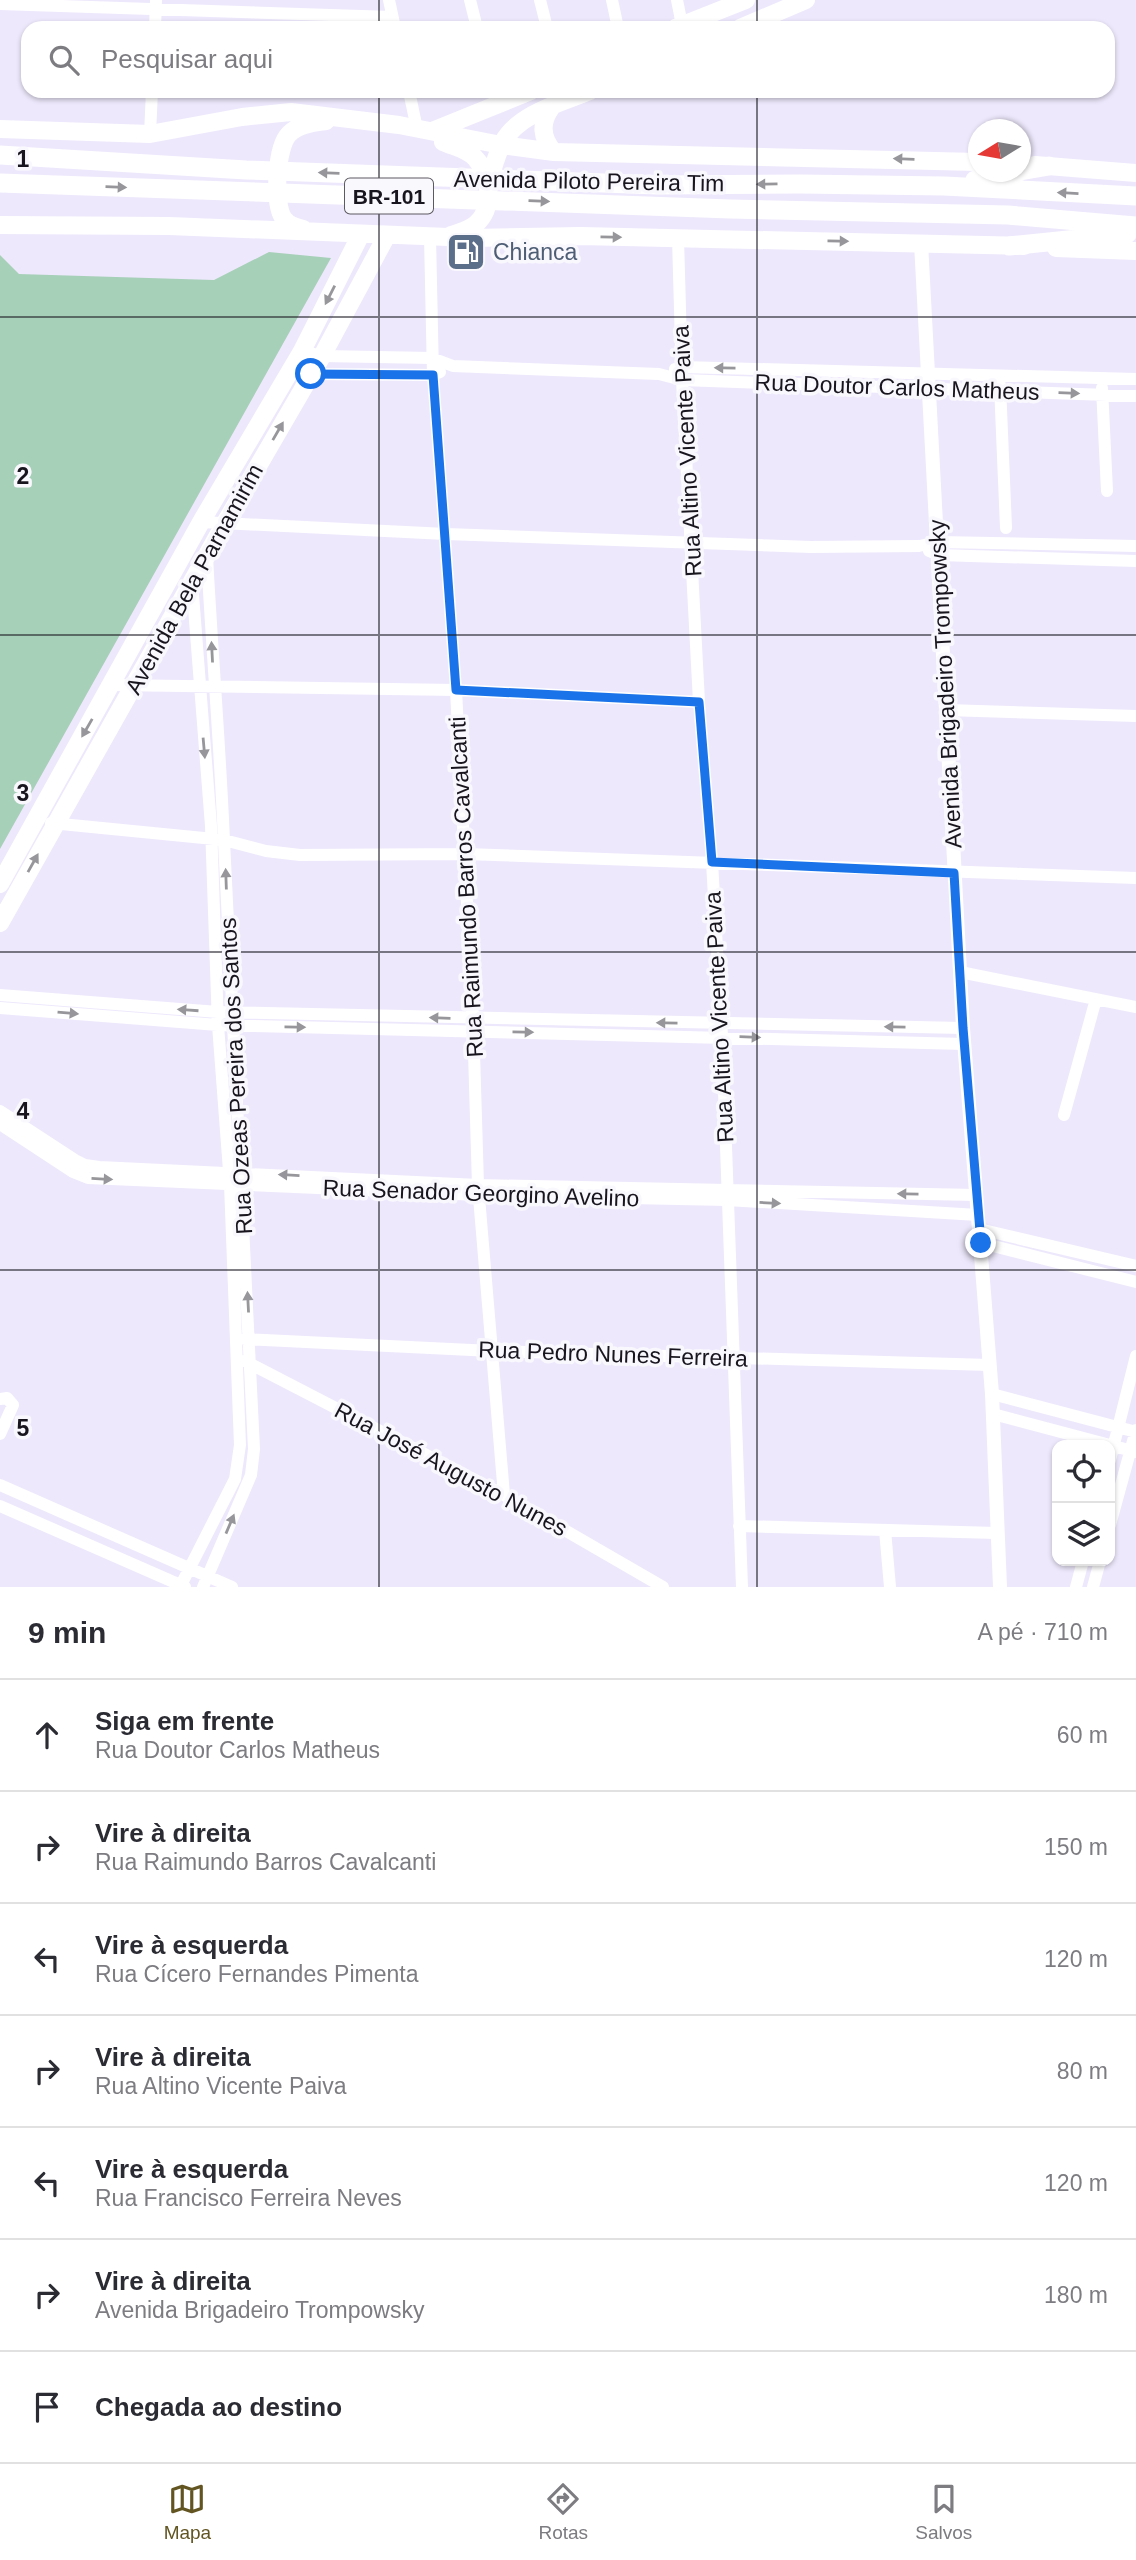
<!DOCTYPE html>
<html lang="pt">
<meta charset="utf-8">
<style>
body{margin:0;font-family:Arial,sans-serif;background:#f7f7f7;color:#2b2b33}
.controls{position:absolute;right:21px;bottom:21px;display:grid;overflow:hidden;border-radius:14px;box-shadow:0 2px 5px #0004}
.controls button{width:63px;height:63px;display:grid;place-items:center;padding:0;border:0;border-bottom:2px solid #e1e1e2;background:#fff;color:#2b2b33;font:35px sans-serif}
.compass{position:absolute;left:968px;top:119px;width:63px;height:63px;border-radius:50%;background:#fff;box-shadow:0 2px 5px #0004;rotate:259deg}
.stop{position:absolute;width:21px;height:21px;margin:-16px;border:5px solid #1a73e8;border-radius:50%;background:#fff}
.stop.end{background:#1a73e8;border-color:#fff;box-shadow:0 2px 7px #0008}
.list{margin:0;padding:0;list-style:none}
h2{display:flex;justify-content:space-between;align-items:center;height:91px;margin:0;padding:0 28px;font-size:30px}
h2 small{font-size:23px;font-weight:400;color:#7c7c81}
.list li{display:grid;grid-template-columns:46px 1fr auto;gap:21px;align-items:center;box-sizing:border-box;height:112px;padding:0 28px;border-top:2px solid #e1e1e2}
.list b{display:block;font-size:26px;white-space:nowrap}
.list p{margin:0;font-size:23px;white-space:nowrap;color:#7c7c81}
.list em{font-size:23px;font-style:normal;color:#7c7c81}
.icon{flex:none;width:38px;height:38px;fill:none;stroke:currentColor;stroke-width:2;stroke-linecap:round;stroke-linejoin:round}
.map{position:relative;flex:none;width:1136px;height:1587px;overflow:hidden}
.search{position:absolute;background:#fff;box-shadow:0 2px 5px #0004;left:21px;right:21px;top:21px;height:77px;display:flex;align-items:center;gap:18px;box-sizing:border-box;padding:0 24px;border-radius:21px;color:#7c7c81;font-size:26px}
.sheet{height:875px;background:#fff}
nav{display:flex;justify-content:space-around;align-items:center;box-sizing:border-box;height:98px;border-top:2px solid #e1e1e2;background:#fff;font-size:19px;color:#7c7c81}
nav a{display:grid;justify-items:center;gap:4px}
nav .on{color:#625522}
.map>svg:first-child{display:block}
</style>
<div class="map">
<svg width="1136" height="1587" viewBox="0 0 1136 1587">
<rect width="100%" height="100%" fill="#eee8fc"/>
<!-- green -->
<path fill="#a7d0b9" d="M269,252L331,258L0,849V255L19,274L214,280Z"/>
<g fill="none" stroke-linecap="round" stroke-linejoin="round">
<!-- minor -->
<path stroke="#fff" stroke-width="12" d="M389,0L395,28
M470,0L477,28
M540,0L547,28
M612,0L618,28
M677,0L682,25
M0,4L392,17
M155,28L156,0
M409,91L417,129
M150,134L152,91
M430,237L433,375L456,690L473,1019L478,1185L504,1495
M678,238L682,380L699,702L712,862L722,1036L742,1587
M302,351L322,356L432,358L453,366L659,374L682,380L1136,396
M292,368L311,374L433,375L440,372
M675,369L682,367L1136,379
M1000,385L1006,528
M1102,388L1107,491
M201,522L446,534L811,547L919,546L938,542L1136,546
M929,551L939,555L1136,561
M112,685L456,690L699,702
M946,710L1136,716
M51,823L224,840L266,851L300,855L465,854L1136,878
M960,972L1136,1007
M0,995L218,1012L963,1028
M0,1008L218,1025L964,1044
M0,1111L75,1160L85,1165L99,1167L478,1185L977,1195
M1064,1115L1096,999
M0,1124L73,1172L88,1178L479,1195L727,1200L978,1215
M979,1229L1136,1266
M981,1243L1136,1282
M245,1339L492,1351L990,1365
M245,1361L504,1495L663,1587
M992,1394L1136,1432
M0,1399L7,1398L13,1405L0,1434
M993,1414L1136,1452
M1110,1460L1136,1356
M0,1485L232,1587
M0,1506L185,1587
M1110,1525L1136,1430
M739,1526L997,1533
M885,1530L890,1587
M180,1587L235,1479L240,1445L230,1184L218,1025L211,826L192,582
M203,1587L251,1475L254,1449C244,1246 234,1044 224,841C220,746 212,651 207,556
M1076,1587L1083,1561
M1093,1587L1100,1561"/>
<!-- tertiary -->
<path stroke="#fff" stroke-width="14" d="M921,243L963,1028L992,1394L1000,1587"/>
<!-- primary -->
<path stroke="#fff" stroke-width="18" d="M675,28L746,0
M740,28L806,0
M551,108C540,123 541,138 554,152
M0,129L150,134L242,117L291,112L399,125L501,145L554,152L978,162
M432,131L531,91
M443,142C454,147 468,149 476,159C491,176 494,208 476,224C469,230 460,232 451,235
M1035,165L1136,173
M488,183C493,170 496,155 503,142C519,113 561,103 590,91
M0,225L169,226L473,238L581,236L1024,246
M303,229C296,227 289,226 284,219C273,205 276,147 289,134C299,124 313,123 326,121
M1056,248L1136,251
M0,884L201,522L302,351L361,234
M0,923L225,523L322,356L387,235"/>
<!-- trunk -->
<path stroke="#fff" stroke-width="19" d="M0,155L246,170L658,185L800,184L944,186L1136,196
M1020,171L1049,166
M975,180L1019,172
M0,183L730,209L1008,215L1136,226
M1009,246L1127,234"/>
</g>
<!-- one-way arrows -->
<defs><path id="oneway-solid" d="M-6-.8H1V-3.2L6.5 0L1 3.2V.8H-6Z" transform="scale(1.75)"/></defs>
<g fill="#97969a">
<use href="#oneway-solid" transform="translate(904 159) rotate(-178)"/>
<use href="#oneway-solid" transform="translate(329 173) rotate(-178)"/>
<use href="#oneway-solid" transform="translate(767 184) rotate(179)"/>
<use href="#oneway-solid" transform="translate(116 187) rotate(2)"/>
<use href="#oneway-solid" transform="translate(1068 193) rotate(-177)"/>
<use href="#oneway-solid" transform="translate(539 201) rotate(2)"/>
<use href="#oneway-solid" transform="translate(611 237) rotate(1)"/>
<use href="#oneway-solid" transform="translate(838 241) rotate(1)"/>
<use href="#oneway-solid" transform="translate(330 295) rotate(117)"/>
<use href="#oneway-solid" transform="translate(725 368) rotate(-179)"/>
<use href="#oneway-solid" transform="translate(1069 393) rotate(2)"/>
<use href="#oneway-solid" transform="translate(278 431) rotate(-60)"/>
<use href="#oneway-solid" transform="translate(212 652) rotate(-93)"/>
<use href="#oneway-solid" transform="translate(87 728) rotate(120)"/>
<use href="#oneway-solid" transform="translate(204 748) rotate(85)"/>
<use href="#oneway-solid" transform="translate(33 863) rotate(-61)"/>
<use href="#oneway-solid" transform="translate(226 879) rotate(-92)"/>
<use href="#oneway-solid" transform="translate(188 1010) rotate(-176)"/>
<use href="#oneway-solid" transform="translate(68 1013) rotate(5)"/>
<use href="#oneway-solid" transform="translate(440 1018) rotate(-178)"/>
<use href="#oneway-solid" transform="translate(667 1023) rotate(-179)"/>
<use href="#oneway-solid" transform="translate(295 1027) rotate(1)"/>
<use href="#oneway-solid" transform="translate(895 1027) rotate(-179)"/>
<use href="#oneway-solid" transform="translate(523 1032) rotate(1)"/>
<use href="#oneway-solid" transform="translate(750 1037) rotate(2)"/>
<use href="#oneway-solid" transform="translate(289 1175) rotate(-177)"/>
<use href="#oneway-solid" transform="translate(102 1179) rotate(3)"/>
<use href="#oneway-solid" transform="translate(908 1194) rotate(-179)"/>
<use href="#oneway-solid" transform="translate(770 1203) rotate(3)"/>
<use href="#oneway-solid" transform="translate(248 1302) rotate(-93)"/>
<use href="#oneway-solid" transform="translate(230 1524) rotate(-67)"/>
</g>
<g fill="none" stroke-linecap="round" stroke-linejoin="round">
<!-- route -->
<path stroke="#1a73e8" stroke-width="9" d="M311,374L433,375L456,690L699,702L712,862L954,873L963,1028L981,1243"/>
</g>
<!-- grid -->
<path fill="none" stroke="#18151e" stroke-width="2" stroke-opacity="0.55" d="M379,0V28M757,0V28M379,91V1587M757,91V1587M0,317H1136M0,635H1136M0,952H1136M0,1270H1136"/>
<!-- icons -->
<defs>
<g id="fuel-square" transform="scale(2.0125)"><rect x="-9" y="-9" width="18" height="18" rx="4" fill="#5c6f8a" stroke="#f9f8fd"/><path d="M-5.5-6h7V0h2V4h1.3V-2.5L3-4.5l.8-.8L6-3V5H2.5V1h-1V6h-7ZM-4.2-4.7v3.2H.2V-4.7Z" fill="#fff"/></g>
</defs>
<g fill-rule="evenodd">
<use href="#fuel-square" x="466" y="252"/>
</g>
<g text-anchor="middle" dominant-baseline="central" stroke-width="7" stroke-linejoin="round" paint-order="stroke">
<!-- shield labels -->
<rect fill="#f9f8fd" stroke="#5c5961" stroke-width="2" x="345" y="178.5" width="88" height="35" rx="5"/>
<g font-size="21" font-weight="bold" fill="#18151e">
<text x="389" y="196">BR-101</text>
</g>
<!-- street labels -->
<g font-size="23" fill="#18151e" stroke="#f9f8fd">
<text transform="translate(589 181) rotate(1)">Avenida Piloto Pereira Tim</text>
<text transform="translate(897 387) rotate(2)">Rua Doutor Carlos Matheus</text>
<text transform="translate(687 451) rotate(-93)">Rua Altino Vicente Paiva</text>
<text transform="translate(194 579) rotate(-61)">Avenida Bela Parnamirim</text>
<text transform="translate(945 684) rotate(-93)">Avenida Brigadeiro Trompowsky</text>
<text transform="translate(466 887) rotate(-93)">Rua Raimundo Barros Cavalcanti</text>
<text transform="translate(719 1017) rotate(-93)">Rua Altino Vicente Paiva</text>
<text transform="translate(236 1076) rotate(-93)">Rua Ozeas Pereira dos Santos</text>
<text transform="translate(481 1193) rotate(2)">Rua Senador Georgino Avelino</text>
<text transform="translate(613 1354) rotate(2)">Rua Pedro Nunes Ferreira</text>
<text transform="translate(451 1469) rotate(28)">Rua José Augusto Nunes</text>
</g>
<!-- service labels -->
<g font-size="23" fill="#4e5e75" stroke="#f9f8fd" text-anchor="start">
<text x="493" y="252">Chianca</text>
</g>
</g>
<g font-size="23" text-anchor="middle" font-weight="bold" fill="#18151e" stroke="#f9f8fd" stroke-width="7" stroke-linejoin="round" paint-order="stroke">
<text x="23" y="167">1</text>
<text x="23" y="484">2</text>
<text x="23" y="801">3</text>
<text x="23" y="1119">4</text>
<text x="23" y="1436">5</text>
</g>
</svg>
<div class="controls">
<button><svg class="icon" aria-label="locate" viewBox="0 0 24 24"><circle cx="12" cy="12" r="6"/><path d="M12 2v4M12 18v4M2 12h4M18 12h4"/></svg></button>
<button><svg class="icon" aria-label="layers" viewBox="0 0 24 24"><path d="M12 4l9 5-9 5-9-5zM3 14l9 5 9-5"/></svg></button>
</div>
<svg class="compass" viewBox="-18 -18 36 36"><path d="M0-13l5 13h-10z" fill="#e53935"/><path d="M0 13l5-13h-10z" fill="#7c7c81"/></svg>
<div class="stop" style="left:311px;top:374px"></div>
<div class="stop end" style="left:981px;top:1243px"></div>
<div class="search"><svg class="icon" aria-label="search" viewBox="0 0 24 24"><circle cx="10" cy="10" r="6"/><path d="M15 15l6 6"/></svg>Pesquisar aqui</div>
</div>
<section class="sheet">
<h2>9 min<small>A pé · 710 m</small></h2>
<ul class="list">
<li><svg class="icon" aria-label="ahead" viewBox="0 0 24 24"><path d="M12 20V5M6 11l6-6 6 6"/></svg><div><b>Siga em frente</b><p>Rua Doutor Carlos Matheus</p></div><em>60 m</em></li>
<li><svg class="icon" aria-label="right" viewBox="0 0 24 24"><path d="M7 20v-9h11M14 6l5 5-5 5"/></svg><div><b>Vire à direita</b><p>Rua Raimundo Barros Cavalcanti</p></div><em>150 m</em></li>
<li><svg class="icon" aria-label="left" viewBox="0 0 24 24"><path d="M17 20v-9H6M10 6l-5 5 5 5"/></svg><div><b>Vire à esquerda</b><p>Rua Cícero Fernandes Pimenta</p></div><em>120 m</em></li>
<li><svg class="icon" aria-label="right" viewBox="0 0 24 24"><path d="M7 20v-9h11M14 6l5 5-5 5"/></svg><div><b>Vire à direita</b><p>Rua Altino Vicente Paiva</p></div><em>80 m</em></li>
<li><svg class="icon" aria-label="left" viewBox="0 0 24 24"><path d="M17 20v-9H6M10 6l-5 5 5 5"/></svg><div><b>Vire à esquerda</b><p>Rua Francisco Ferreira Neves</p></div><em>120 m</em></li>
<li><svg class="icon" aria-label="right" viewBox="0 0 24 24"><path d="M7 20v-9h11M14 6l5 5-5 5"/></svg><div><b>Vire à direita</b><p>Avenida Brigadeiro Trompowsky</p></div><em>180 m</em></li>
<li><svg class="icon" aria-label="arrive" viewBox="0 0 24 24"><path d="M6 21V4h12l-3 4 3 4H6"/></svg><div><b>Chegada ao destino</b></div></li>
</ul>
</section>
<nav>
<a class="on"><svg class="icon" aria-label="map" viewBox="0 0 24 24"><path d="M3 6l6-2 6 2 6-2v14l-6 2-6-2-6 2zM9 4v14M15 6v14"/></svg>Mapa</a>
<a><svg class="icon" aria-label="directions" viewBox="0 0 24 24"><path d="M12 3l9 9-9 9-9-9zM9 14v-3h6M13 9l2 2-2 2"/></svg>Rotas</a>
<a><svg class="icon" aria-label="saved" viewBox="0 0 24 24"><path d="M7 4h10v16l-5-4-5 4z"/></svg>Salvos</a>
</nav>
